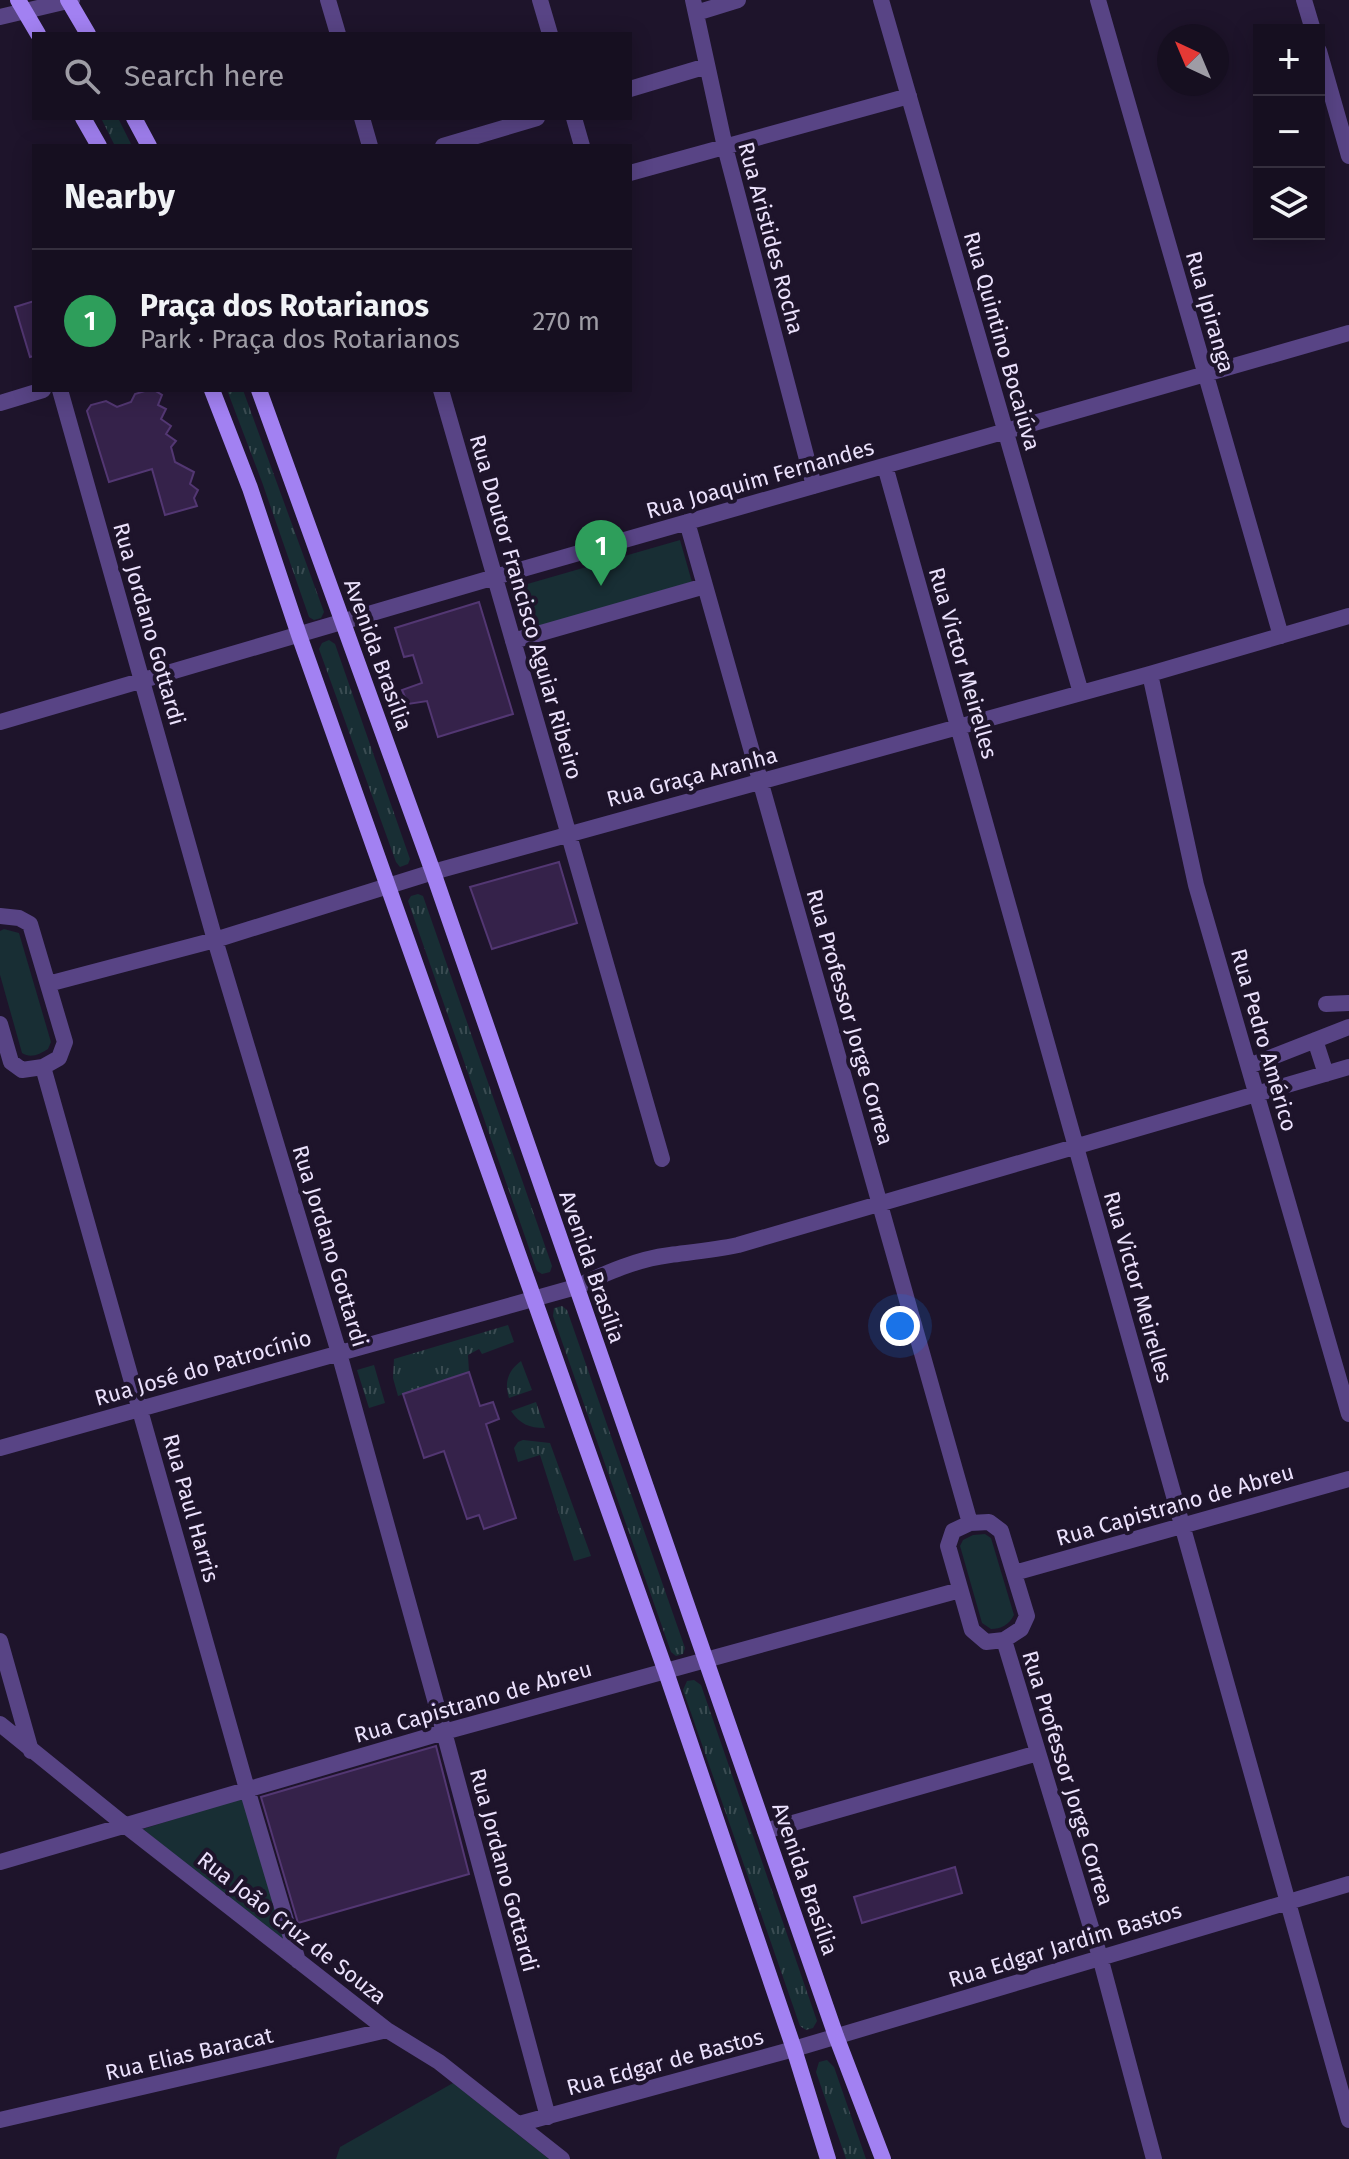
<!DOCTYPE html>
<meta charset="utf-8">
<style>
body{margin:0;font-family:"Fira Sans",sans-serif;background:#1f1829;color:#f1f3f6}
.controls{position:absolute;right:24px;top:24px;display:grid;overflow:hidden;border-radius:0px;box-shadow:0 4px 20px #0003}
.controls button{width:72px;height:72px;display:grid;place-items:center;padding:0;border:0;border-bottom:2px solid #352f3e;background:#160f20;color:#f1f3f6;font:40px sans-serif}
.compass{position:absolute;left:1157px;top:24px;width:72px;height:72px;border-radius:50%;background:#160f20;box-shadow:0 4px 20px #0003;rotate:316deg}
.you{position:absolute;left:900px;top:1326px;width:28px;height:28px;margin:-20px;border:6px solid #fff;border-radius:50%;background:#1a73e8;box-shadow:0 0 0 12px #1a73e833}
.badge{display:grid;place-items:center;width:52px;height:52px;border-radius:50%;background:#20a0e9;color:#fff;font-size:26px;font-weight:700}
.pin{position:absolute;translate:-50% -66px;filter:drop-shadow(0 2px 4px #0008)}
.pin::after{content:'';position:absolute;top:42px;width:28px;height:24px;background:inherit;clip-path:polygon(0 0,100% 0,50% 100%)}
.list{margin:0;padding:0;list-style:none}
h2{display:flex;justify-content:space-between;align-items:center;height:104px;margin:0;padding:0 32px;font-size:34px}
h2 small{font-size:26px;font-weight:400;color:#9e9ca5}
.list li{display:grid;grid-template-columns:52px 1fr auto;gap:24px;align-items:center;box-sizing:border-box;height:144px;padding:0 32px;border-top:2px solid #352f3e}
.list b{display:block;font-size:30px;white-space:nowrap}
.list p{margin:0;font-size:26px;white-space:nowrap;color:#9e9ca5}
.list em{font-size:26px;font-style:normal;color:#9e9ca5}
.icon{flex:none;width:44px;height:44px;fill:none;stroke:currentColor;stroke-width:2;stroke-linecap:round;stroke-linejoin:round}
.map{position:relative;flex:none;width:1349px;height:2159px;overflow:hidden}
.search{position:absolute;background:#160f20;box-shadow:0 4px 20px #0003;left:32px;top:32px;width:600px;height:88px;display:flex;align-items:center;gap:20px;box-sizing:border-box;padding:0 28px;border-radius:0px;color:#9e9ca5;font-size:30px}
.panel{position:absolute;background:#160f20;box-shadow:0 4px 20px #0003;left:32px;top:144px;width:600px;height:248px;border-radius:0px}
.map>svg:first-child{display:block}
</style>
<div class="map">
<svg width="1349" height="2159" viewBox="0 0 1349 2159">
<defs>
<pattern id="grass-tufts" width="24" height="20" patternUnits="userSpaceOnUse" patternTransform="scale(2)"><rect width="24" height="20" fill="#182e34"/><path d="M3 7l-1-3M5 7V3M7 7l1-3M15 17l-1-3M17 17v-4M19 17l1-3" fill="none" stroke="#3a4c52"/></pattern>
</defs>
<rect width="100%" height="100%" fill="#1e142b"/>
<!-- grass -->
<path fill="url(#grass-tufts)" d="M101,118H118L132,146H115Z
M227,390H243L324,612L321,618L314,620L309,617L262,482Z
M329,640L335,644L410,859L408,864L400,867L396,862L319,649L322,643Z
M418,894L423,896L552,1266L550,1272L542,1274L537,1271L408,901L411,896Z
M562,1306L567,1310L685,1648L683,1654L676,1656L671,1652L553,1316L554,1308Z
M508,1325L514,1342L482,1354L479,1349L468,1355L469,1372L398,1396L393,1378L394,1359Z
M521,1361L532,1390L509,1398C504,1382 508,1371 521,1361Z
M374,1365L385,1403L369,1408L357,1370Z
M536,1402L545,1428C529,1428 520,1424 511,1411Z
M523,1440L550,1443L591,1556L574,1561L540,1455L518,1462L514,1448L518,1442Z
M694,1680L701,1685L817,2021L813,2028L806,2030L800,2026L683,1690L687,1681Z
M827,2060L834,2067L866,2159H846L816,2072L819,2062Z"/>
<!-- park -->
<path fill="#182e34" d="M680,540L692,582L522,631L510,589Z
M4,929L19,933L51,1042L48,1049C40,1054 31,1059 22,1053L0,975V931Z
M985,1534L991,1538L1014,1615C1009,1625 1001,1629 991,1629L982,1623L960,1546L963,1540L973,1535Z
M248,1796L293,1954L143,1829Z
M453,2083L549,2159H336L340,2147Z"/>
<!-- building -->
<path fill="#35224a" stroke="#533773" stroke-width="2" d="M34,301V356L30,357L15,307Z
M148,390H154L162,395L158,405L166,409L161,419L171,426L166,434L176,441L171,447L175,462L194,472L190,484L198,490L194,498L197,506L165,515L152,469L109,482L87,411L91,405L106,401L117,407L131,402L135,394Z
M479,602L513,714L438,737L427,701L408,704L402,690L422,683L413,655L404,657L395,628Z
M559,862L577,923L492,949L470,887Z
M469,1372L480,1406L493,1402L499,1419L486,1424L516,1518L484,1529L479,1515L467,1519L444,1451L424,1458L403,1394Z
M436,1746L469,1874L298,1923L261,1797Z
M955,1867L962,1893L862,1923L854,1897Z"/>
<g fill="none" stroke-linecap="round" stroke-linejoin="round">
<!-- street -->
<path stroke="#584485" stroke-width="16" d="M328,0L338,34
M540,0L550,34
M693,0L725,147L814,486
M881,0L1081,693
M1098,0L1281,636
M1304,0L1313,30
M696,13L738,0
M0,17L72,0
M1319,51L1349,156
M630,89L707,66
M362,118L370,146
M574,118L582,146
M443,146L537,118
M630,173L909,96
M60,390L215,940L339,1353L444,1732L548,2117
M441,390L662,1159
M0,403L43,390
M885,466L1349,2120
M687,522L970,1523
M513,641L705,586
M1150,674L1196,885L1349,1414
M0,722L495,577L1349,333
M0,916L19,918L30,924L65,1042L59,1058L43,1067L22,1070L11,1062L0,1024
M48,984L215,940L433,872L1150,674L1349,616
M1326,1004L1349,1003
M1315,1040L1326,1074
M1249,1066L1349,1027
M43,1067L247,1789L298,1961
M0,1448L576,1287C606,1273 637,1259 670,1255C693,1252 715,1250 738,1245L1349,1067
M989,1522L1001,1531L1027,1616L1021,1629L1004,1640L986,1642L972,1630L948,1546L953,1531L970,1523Z
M1014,1573L1349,1479
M1004,1640L1100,1957L1154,2159
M0,1641L31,1751
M0,1724L126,1826L387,2030L439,2062L562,2159
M765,1831L1038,1753
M0,1862L444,1732L960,1590
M0,2120L387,2030
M519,2124L794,2049L1349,1884"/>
<!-- secondary -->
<path stroke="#a281f2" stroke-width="16" d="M18,0L38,34
M68,0L88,34
M83,118L99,146
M134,118L149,146
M212,390L250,488L299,635L666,1672L794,2049L828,2159
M259,390L433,872L836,2036L883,2159"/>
</g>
<g text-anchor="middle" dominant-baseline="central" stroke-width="8" stroke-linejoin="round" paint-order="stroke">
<!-- street labels -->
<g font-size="22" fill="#ebe1fc" stroke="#1e142b">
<text transform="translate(771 238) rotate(75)">Rua Aristides Rocha</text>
<text transform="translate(1210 312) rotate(74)">Rua Ipiranga</text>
<text transform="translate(1002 341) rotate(74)">Rua Quintino Bocaiúva</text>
<text transform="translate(760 479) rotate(-16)">Rua Joaquim Fernandes</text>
<text transform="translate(526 607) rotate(74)">Rua Doutor Francisco Aguiar Ribeiro</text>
<text transform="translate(149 624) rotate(74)">Rua Jordano Gottardi</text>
<text transform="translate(378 655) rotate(70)">Avenida Brasília</text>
<text transform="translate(963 663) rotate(74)">Rua Victor Meirelles</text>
<text transform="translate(692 777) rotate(-15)">Rua Graça Aranha</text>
<text transform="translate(850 1017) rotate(74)">Rua Professor Jorge Correa</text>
<text transform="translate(1264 1040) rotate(74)">Rua Pedro Américo</text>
<text transform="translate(330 1246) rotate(73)">Rua Jordano Gottardi</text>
<text transform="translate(592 1267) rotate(71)">Avenida Brasília</text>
<text transform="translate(1138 1287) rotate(74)">Rua Victor Meirelles</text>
<text transform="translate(203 1368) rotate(-16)">Rua José do Patrocínio</text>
<text transform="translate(1175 1505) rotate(-16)">Rua Capistrano de Abreu</text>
<text transform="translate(191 1508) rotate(74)">Rua Paul Harris</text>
<text transform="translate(473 1702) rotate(-16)">Rua Capistrano de Abreu</text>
<text transform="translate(1068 1778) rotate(73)">Rua Professor Jorge Correa</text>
<text transform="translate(504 1870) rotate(75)">Rua Jordano Gottardi</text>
<text transform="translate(805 1879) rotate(71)">Avenida Brasília</text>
<text transform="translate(292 1928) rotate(38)">Rua João Cruz de Souza</text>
<text transform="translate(1065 1945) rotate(-17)">Rua Edgar Jardim Bastos</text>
<text transform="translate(189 2054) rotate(-13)">Rua Elias Baracat</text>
<text transform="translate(665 2062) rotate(-15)">Rua Edgar de Bastos</text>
</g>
</g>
</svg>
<div class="controls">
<button>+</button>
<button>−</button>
<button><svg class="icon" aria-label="layers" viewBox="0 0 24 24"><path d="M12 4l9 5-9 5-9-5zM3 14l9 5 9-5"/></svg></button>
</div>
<svg class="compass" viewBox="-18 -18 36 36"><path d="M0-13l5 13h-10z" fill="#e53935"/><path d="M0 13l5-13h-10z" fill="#9e9ca5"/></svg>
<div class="you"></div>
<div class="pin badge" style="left:601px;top:586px;background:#2e9e5b">1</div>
<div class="search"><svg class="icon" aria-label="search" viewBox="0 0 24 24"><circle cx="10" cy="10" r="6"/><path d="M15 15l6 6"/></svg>Search here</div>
<section class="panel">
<h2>Nearby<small></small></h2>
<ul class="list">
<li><span class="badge" style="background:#2e9e5b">1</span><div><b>Praça dos Rotarianos</b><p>Park · Praça dos Rotarianos</p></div><em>270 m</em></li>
</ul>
</section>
</div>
